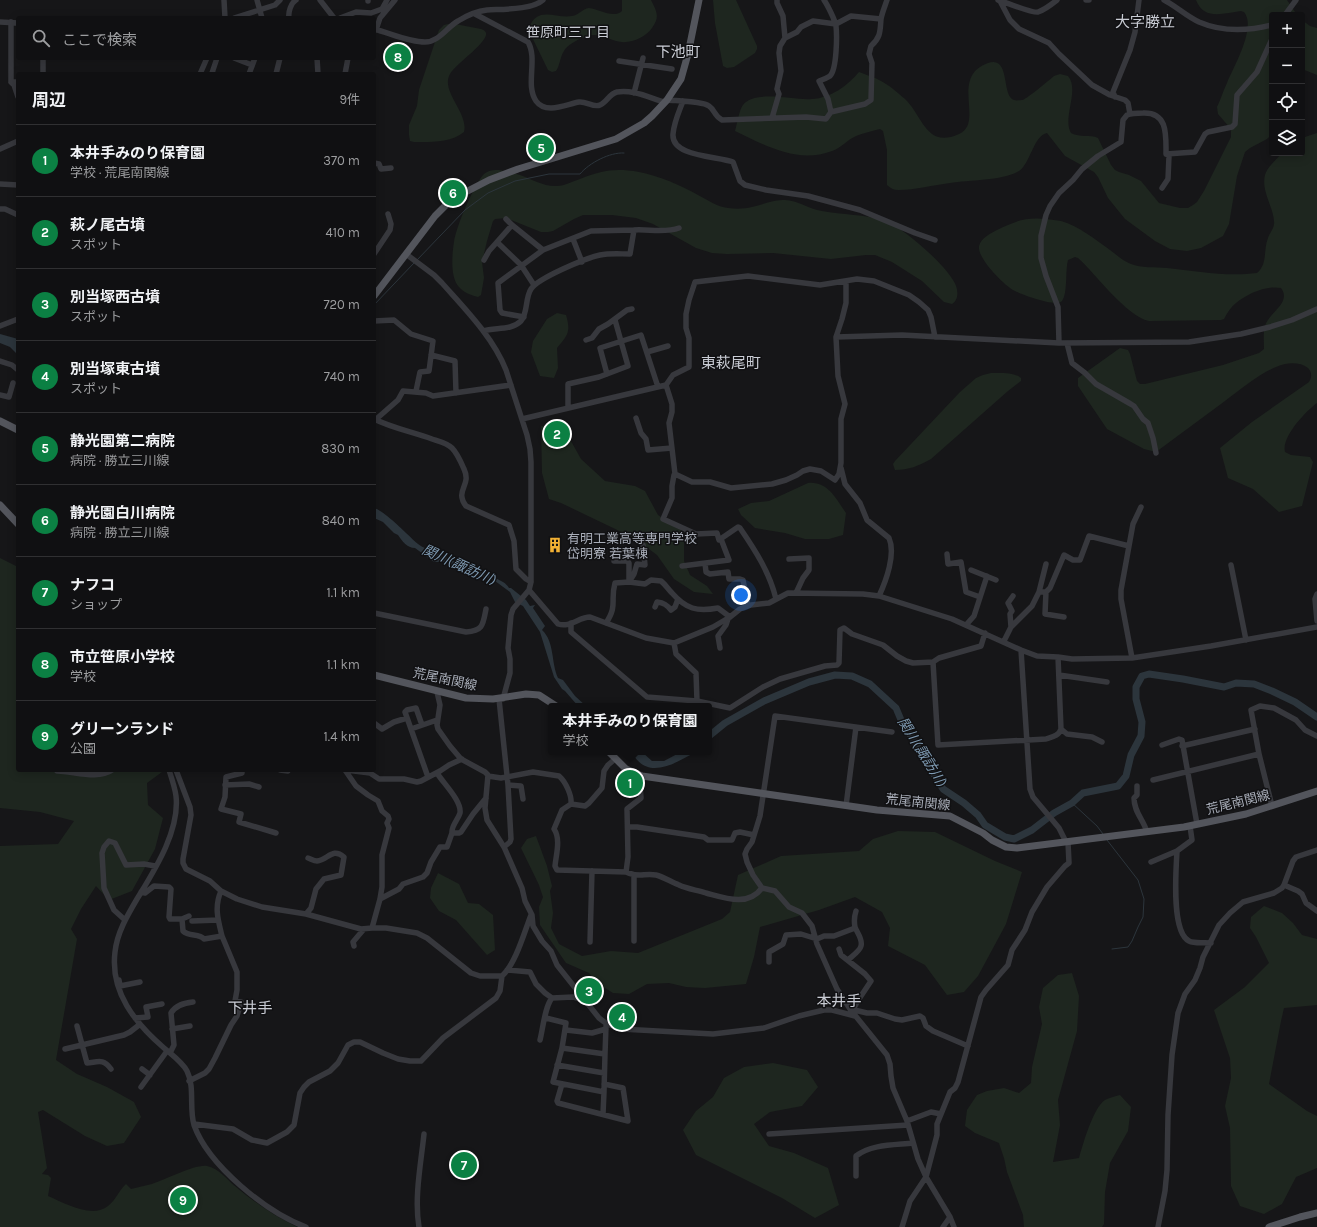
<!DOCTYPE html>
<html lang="ja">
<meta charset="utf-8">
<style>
body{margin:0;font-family:Karla,"Noto Sans JP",sans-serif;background:#19191b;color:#f1f3f6}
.controls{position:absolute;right:12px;top:12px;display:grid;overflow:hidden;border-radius:4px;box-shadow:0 2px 10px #0003}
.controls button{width:36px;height:36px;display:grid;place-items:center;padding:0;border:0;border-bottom:1px solid #303032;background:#101012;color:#f1f3f6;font:20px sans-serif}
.you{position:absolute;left:741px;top:595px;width:14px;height:14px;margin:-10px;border:3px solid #fff;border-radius:50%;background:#1a73e8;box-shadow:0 0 0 6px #1a73e833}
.badge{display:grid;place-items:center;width:26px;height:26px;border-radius:50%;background:#0b8043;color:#fff;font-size:13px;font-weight:700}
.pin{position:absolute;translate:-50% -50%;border:2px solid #fff;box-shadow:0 1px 4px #0006}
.popup{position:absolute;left:548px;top:703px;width:164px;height:52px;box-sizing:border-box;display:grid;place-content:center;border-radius:4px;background:#101012;filter:drop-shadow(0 1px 3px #0005);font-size:13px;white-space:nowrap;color:#9c9d9f}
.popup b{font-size:15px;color:#f1f3f6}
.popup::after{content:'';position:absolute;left:50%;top:100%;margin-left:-8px;border:8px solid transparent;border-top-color:#101012}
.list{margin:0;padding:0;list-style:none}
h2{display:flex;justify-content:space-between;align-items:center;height:52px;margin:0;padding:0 16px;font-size:17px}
h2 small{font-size:13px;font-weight:400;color:#9c9d9f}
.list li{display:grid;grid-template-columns:26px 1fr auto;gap:12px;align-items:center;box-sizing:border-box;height:72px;padding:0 16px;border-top:1px solid #303032}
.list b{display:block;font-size:15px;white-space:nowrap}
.list p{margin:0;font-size:13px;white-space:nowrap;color:#9c9d9f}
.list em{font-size:13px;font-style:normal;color:#9c9d9f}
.icon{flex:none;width:22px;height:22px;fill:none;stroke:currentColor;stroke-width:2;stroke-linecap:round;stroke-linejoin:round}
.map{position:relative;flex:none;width:1317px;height:1227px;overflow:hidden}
.search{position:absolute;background:#101012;box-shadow:0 2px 10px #0003;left:16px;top:16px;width:360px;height:44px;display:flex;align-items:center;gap:10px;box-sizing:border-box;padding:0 14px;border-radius:4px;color:#9c9d9f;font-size:15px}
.panel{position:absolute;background:#101012;box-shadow:0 2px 10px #0003;left:16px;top:72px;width:360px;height:700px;border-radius:4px}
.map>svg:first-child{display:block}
</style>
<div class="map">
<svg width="1317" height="1227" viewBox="0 0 1317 1227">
<rect width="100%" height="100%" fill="#161618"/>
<!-- green -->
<path fill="#1e261f" d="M622,0H651C657,12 660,17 652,28C645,38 629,45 616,41C604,37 597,32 584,37C577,40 567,45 564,51C560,57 560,65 556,71L552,72L548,70L530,33L529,28C537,5 556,19 572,16C579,15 582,9 589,8C599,9 613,19 622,11Z
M713,0H736L757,46V49L755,53L734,67L727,68L723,66L715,23Z
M1196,0H1287L1297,15H1272V134L1267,139L1250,148L1245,152L1237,176L1229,224L1223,236L1201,248L1187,251L1170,249L1155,241L1125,219L1108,198L1098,177L1094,172L1065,156L1047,133C1034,135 1030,164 1019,171C1003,181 969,180 950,183C933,185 916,190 898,190C894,190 890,188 887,185V150L883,131L880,129C872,131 863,133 856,136C847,140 841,148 832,151C798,164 766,146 735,131C737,125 739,110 743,105C755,89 795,101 812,99C831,98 847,86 859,72C866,75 874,77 881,81C889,85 898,93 905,99C923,116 926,149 959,134C985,123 949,77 988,63C1011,55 1001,96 1014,100C1016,101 1021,100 1023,100C1029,97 1047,82 1054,76L1060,74L1068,76C1080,90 1062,118 1071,133C1080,138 1090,134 1098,138L1111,165L1115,170L1119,172L1129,175L1141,181L1159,203L1180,208H1188L1193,205L1197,202L1204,191L1231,137V129L1218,114L1217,107C1221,99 1223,91 1227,83C1233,68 1257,27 1244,12L1241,11C1224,13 1204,21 1196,0Z
M1302,20L1310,26L1317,28V75L1302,69Z
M448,24H455L481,29C484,30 487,32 486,35C483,46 457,63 450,74C440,91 469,113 464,132C451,143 430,142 414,142L410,141L409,135V125L417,106L419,90L439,30L444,25Z
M1317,133V403C1306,411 1281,437 1285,452L1291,455L1310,457L1313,462L1302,506L1279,512L1253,489L1228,478L1220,448L1252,422L1309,382C1312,377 1312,372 1308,368C1299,361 1285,363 1276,367C1260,373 1238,391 1225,401C1202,418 1179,435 1156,452L1144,449L1107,429L1078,386V378L1120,348L1128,350L1130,354L1137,381L1140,384H1145L1223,365L1259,353L1264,349C1264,342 1263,333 1265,326C1269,312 1292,303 1281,288C1266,285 1247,294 1236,303C1231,307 1227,313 1224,319L1221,320L1149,321C1126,316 1096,274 1078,258L1075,257L1068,260C1065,271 1068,293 1062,301C1057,308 1020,294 1013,290C1003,284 977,258 979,246C981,238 991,233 997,230C1015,221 1026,217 1046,219C1051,220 1057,220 1061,221C1079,226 1096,240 1110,250C1117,255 1123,261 1131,264C1141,268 1155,267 1167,268C1196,271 1227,277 1257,273C1268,264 1263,250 1268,238C1270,232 1275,228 1274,221C1273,206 1261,191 1265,175C1267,167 1276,160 1282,153H1302V138Z
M499,170C506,171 513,173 520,175C531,179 545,187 557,186C565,186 573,181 580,179C603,170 615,168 639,172C660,176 680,185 698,195C708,200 717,207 728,208C736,209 744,209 752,207C763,205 773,199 785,200C797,200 809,209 822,211C842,215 865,214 885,221C905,229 942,262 953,280C958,287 960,299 952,304L944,302L922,281L892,262L875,255H866L831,259L773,253L727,254L712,253L696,248L653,224L636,218L612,215H583L574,219L553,231L548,232H541L506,218L495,219L493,221L487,241L482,262L484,278L481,295L478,297C471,295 464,293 459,287C450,278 452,254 454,242C456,227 474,184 484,174C489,170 493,170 499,170Z
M557,313L566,315C571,332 568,335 557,348L558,368L554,378L540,376L531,352L533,341L547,319Z
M991,373C1001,373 1014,372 1021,378V381L1008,391L931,459C918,466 909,470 895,470L893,464L895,461L960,392L976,378L983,375Z
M557,425L567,434L581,459L605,481L635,486L645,491L658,515L684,532V561L690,575L707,586L713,594L694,592L674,579L657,555L634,538L561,503L549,499L542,473L541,426Z
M808,483C828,481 836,499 846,513L843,535L829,539H805L785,533L755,528L741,515L738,509L751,503L769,501Z
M0,558L18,567V770H161L162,772L147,783L148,805L163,818L155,849L132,891L109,900L96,886L81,909L71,929L77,939L56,1060L77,1074L107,1087L134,1102L141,1117L124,1143L107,1146L85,1136L43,1110L38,1112L47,1168L42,1174L48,1175L51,1178L48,1196C64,1203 92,1219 108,1206C116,1200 119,1190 126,1184L131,1189C138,1187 145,1186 152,1184C165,1180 195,1164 207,1166C219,1168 227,1180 236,1187C255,1203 276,1217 297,1227H0V846L58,844L74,821L40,812L0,808Z
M898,831L935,832L995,861L1022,872L1006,924L978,976L964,992L947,995L925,965L888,946L890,928L882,912L855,897L819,910L760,927L754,957L746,984L705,988L686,987L669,983L647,984L629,994L613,993L597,983L589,973L566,963L540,925L539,907L543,897L539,885L521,848L527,839L536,836L547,866L552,886L550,891L553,913L551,928L559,944L582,956L611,951L638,953L722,919L730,912L738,875L781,856L859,851L873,839Z
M438,873L459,884L468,903L479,904L493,915L495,950L487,955L456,920L439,911L430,898L431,888Z
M1264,906L1282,913L1293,923L1302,935L1317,939V1005L1284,1008L1281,1021L1269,1084L1307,1111L1317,1116V1168L1296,1177L1282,1204L1264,1214L1240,1206L1231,1186L1230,1128L1225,1106L1231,1078L1230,1058L1214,1010L1245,987L1269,963L1256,937L1250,928L1251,917Z
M1072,973L1079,996L1077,1031L1058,1100L1060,1125L1053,1162L1079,1158C1083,1144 1093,1108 1105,1100C1109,1098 1115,1096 1120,1095L1131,1107L1128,1131L1110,1163L1105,1192L1104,1224L1102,1227H1024L1023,1215L1007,1172L1004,1158L999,1143L975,1133L965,1126L967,1110L977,1095L987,1091L1004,1088L1019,1093L1031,1083L1032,1067L1042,1024L1039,1007L1043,988L1058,975Z
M773,1063L807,1070L818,1087L802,1106L770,1112L754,1124L769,1146L794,1153L828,1168L839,1205L815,1218L782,1198L696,1155L683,1130L696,1111L713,1097L724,1078L744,1067Z"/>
<!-- water -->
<path fill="#2c353c" d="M0,334L18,339V355L10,347L0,343Z
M374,508C382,510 399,526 406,533C412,538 417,545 425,548C441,554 456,563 472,569C483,573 493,576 503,582C506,584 507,585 509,588H511L526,600L530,606L535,605L533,608L545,626L542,630C555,642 551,663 558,678L563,680L575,696L586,706H578L565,691L562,689L554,677L540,632L523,606L515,602L510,592L495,581L459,569L446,562H434L415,548C407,548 402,541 398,535L394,533L383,522L374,518Z
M632,752H642L652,761H664L681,752H695C675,764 646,781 632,752Z"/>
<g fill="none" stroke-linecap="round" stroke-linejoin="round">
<!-- stream -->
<path stroke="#2c353c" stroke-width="1" d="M417,260L465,210L488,193L515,181L549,174H580C589,163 610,152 624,153
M374,305L414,263
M1072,803L1097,826L1103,834
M1107,840L1138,880L1144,899L1143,917L1138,927L1132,941L1128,947L1112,949"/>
<!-- river -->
<path stroke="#2c353c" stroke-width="7" d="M709,736L725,723L764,701L809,682L835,675L852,676L870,684L896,708L904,727L913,738L922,755L943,789L964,803L978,815L985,825L1005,837L1014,839L1032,830L1054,813L1072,803L1083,793L1118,786L1126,776L1131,755L1141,736L1142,722L1136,699V687L1142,676L1149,674L1183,679L1224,687L1236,683L1254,684L1272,691L1295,702L1317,717"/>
<!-- minor -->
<path stroke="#37383d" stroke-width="5.5" d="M224,0L225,18
M257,0L262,18
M320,0L334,18
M824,0C827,4 835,20 836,26C837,35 837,69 830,76C827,78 822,80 819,81L828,99L831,112
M998,0C1005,2 1034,14 1038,12C1044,10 1052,4 1057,0
M1086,0H1089
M1164,0C1176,6 1186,16 1199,22C1222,32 1248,31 1272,25
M368,1V0
M1000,1L1010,20L1019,29L1049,43L1059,54L1092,85L1110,95L1125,100L1128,103L1130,114
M475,14L528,42C538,59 525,85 536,101C546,115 567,104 579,102C586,101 594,108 600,105C607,102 609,94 617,92C632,89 650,98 664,102
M1285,15L1296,0
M234,18L275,5L280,0
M289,18C288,12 291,3 296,0
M340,18L356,12L371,13L382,9L387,0
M0,22L18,23
M11,22V82H18
M374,29C390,33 408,42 425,42C439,42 447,27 458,21C466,16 477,11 487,10C502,9 532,10 543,0
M376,30L380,18L395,0
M785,38L797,32L801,27L813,21L836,24L851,16L881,19
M43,58V74
M234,58L252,65
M317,58L318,74
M619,61L672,69
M200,74L207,58
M214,74L212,73L217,58
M249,74L255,58
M276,74L280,58
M345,74L348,58
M11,82L14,85L18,97
M634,93L643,58
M1115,97L1113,92L1130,50L1135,32L1139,0
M667,100C677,101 701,101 709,106C715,110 714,116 722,120L806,117L826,119L831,112L865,104L871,100L872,63L869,54L871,46C881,37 880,31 881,19C882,13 885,6 887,0
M683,101C679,112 674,122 673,134C671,157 718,156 733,162L740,181L745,185L766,190L808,196L860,210L915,233L935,240
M772,118L779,94L777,89L781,71L779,53L780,46L785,38L783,16L777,3V0
M0,149L18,141
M1166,154L1195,152L1205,134L1208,132L1232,127L1235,124L1237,95L1257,72L1272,39
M374,163L379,164L381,169L391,168
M0,184L18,185V186
M0,209H5L18,215
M506,219L512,225L543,250
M634,230C648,229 666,233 679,228
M573,239L582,262
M497,242L521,265L534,285
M374,254L390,230L391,224L388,214
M406,254L434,275L442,283C465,309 493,337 506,370L527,435L530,449L531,462V582L529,590L513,609L511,615L508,648L510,659V673L503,699
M484,260L489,251L512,225
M374,321L394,320L411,334L433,341L429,371L420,372L416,391
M0,326L18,319
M483,331C495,327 511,331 521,321C528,313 525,298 531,289C538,278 586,258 600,255C610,253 620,254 630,254L634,230L591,231L543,250L498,283L500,310L502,313L524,317
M836,337L902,335L1059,343L1189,342L1241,334L1270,327L1292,320L1317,309
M586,340L592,338L599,329L608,324L627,310L632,309
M1059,343L1058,307L1046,276L1041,258V236L1046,215L1050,206L1059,193L1073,180L1082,169L1098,156L1121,142L1123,120L1127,115C1132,113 1137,113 1143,113C1168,112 1166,135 1166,154L1169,156L1168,179L1162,188
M1067,343L1072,363L1085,373L1096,384L1129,403L1134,406L1143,419L1148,423L1153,438L1156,453
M647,352L668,346
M431,355L455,361L456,393
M0,361L12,365L18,370
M607,374L600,348L641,335L658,387
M666,385L672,404V412L669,423L675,474L692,482H710L731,488L772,484L786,480L797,475L803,471L810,469L821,471L835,480L839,474L841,463V419L845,404L838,376L836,337L842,319L846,303V281
M0,395L9,397L13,383
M568,408V384L599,377L628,366L615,320
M636,418L641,433L646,439L648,450L672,448
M374,419C392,428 413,432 432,439C438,441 447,443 452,448C457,453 461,462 464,469C472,486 454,490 466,506L509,525L514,541L516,569L526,579L531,582
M522,419L666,385L673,375L689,367V338L686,328V314L689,300L695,282L748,276L820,285L857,279L874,281L909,295L919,302L928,310L931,317L935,337
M374,421L398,400L403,391L426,393L433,396L511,385
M841,468L845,484L860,503L867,520L889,538C896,554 886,581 879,596
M675,474L674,475L672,486V498L663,519L696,534L717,533L719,540L738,527L740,528C755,550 770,573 776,599
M947,554L948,564L961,562L966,592L980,597
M789,559L809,558V570L803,578L796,593
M614,561H627L629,563V582
M705,563L706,572L710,574L728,572L729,579H740L743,580L748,606
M1231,565L1246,640
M682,566L729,560L721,539
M971,570L996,580
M629,582L634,574L637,564L645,565L643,545
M529,590L558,624C570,628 579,617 590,617L646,638L674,643L713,627L730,617L740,609L751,605L769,603L788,593L863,594L879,596L952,619L1021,650L1037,656L1058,657L1072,659L1132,658L1211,646L1317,627
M1039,592L1046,564
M1046,592L1045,614L1064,617
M1317,594L1315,599L1317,621
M655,607L657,602C664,603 667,605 671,610L675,607L678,599
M374,613L466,632C483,631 483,625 486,609
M571,623V632L647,697L697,701L730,708L763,687L780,679L825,666L837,665L839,663L840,630L844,628L852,634L883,645L897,656L906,661L913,663L933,662L939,658L981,646L985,633
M606,623C618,605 610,601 615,583L629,582L645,584L651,580L661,581C666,585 668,589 672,593C686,609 697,612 718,608L730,617
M966,625L974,616L987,576
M1011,627L1010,614L1012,611L1008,603L1013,596
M1004,641L1011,627L1032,606L1039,592H1046L1050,588L1064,555L1073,560H1080L1089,536L1129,546
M674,643L676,654L696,673L697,701
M720,648L718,636L726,625L728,619
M1021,650L1030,789L1033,797L1059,828L1066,842
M1132,658L1121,599V590L1133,524L1141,507
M933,662L938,745L1046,739C1052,737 1059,736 1061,729L1058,657
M1059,675L1107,682
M437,692L440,705L437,725L438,729L450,746L461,759L485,772L488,775L485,808L487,820L504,847L522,888L525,901L532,915L533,926L542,941L551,951L557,965L599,1018L607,1024L621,1029L713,1034L764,1028L799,1016L824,1010H832L855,1016
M499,699L508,785L521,786L523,799
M374,723L382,729L394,722L407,718
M422,725L416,708L407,710L405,712L428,777
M411,729L437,720
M1061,729L1067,734L1092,737L1102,742
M892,732L775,716L760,816L752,842L747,849L745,854L747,862L753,875L762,888L775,891L789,907L802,913L812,926L817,944L837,989L850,1009L887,1055L890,1064L891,1076L893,1088L907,1121L918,1159L926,1177L950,1217L954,1227
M1162,745L1179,739L1182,740L1197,824
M1182,746L1255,729
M615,759L608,765L604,771L602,788L589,803L585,806L571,804L562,810L554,829C561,839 556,855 555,866L557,870L626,872C639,878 644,873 656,875C664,877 671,882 679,885C687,889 697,890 706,893C725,898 748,907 762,888
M58,770L57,771C73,771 98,780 112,770
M169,770C172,779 175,788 176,796C180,831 154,871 137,899C127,916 117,933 115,952C110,992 135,1023 164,1048C172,1055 182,1062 187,1071C195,1087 189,1108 194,1125C208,1165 267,1213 306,1227
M176,770L190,807L191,815L183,859V863L186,869L210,881L221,891L237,899L262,907L306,914L361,929L372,928H386L417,933L427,938L471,973L480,976H502
M242,770V773L226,777L225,797L221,809L241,814L239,822L276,833
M280,770L288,771
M345,770L356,786L368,795L378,801L382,811L388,816L389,819L387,823L389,828L382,855V887L380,899L372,928
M346,770L370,773L379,779H404L417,782L421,781L440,771L449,765L462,759
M437,773C443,783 462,801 460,813C458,820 451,826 452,833
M488,776L501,778L533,772L559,776C566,782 572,796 571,804
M1153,780L1259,754
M225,785L249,784L259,787
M1137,786V795L1134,798C1134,812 1143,819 1147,832
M846,806L856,727
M1272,806L1259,754L1251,710L1260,706L1274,708L1296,720L1305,730L1317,736
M1190,826L1192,840L1177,851C1176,870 1171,932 1189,941C1195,944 1204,942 1211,943
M628,827H637L704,837L708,840H732L735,833L740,832L754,835
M504,847L510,842L511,839L508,785
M1151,862L1177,851
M626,872L628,857L627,809L641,798L640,784L642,776
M1284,885L1298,891L1302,894L1306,903L1317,911
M141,892L145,893L154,886L169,887L171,889L169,917L170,919H182L183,931C189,937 199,933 204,939L222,936C218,920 214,907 221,891
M380,899L399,889L403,884L423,877L427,873L431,862L440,847H447L452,833H459L461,832L473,814L486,798
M306,914L311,908L316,889L324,879L341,875L344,857C332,847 328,860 317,861C314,861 311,859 308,858
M182,919L189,916
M125,920L114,910L104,888L102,853L104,847L109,841L115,843L126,865L144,864L155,866
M192,921L218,920
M634,941V875
M590,942L592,871
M354,946L353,942L364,929
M839,949L841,955L865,974L871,981L857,1002L853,1010
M848,960C851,957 860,951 861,946C863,939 857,933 855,927C854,922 854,917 856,911
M769,962V952L783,944L786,935L801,934L817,939L824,936H834L855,928
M507,970L530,972L536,984L545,993L552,998L573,997L585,1001
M119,980L120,986L140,982
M850,1009L867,1013H877L895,1019L902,1020L920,1016L923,1018L926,1026L933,1031L968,1046
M135,1018L148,1017L146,1007L162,1004
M546,1018L566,1023L562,1048
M77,1026L87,1063C98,1062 103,1058 111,1069
M172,1029L190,1026
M566,1030L592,1033L606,1029
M540,1040C543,1028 545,1006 552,998
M562,1048L605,1054L604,1092L553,1082Z
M65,1049L124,1035L130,1032L139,1025
M170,1053L174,1045L171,1013C176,1005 184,1003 193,1002
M605,1054L606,1026
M557,1065L604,1073
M142,1069L150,1075
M189,1081L205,1073L209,1069L215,1058L231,1025L237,1016L241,1002L235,1001L237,990V972L222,936
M562,1084L557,1101L558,1103L628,1121L623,1088L604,1084
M141,1087L167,1051
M603,1114L604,1092
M907,1121L931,1112L941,1114
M194,1124L233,1129L252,1140L267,1143L287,1132L294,1125L300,1093L304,1087L309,1082L330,1071L338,1063L348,1045L354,1042H360L383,1053L398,1059L410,1061H421L443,1038L496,998L500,991L502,976C516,963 524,933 531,915
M769,1134L908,1125
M856,1176V1156C871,1144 895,1145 913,1143
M419,1227C414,1198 421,1163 424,1134
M902,1227L910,1201L926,1177L937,1135V1124L950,1092L955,1088L958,1082L981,997L986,990L1008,965L1012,950L1025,930L1032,912L1047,887L1065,866L1069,863L1068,842
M943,1227L950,1217
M1158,1227L1165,1191L1167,1170L1168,1115L1172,1055L1178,1013L1185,994L1195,980L1200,968L1203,957L1219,925L1230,913L1243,902L1274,893L1282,888L1284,885L1293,861L1296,857L1317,850"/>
<!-- major -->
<path stroke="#53555c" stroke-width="7" d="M374,296L435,216L447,204L460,195L489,180L518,169L616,139L644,123L652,116L667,100L681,79L688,54L699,0
M0,421L18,430
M0,505L18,524
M374,675L466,698L493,699L526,694L539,695L556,706
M609,752L626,769L642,776L877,810L950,816L983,833L992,840L1006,847L1017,848L1184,827L1246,814L1317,791
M1269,1227L1300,1217L1317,1213"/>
</g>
<!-- icons -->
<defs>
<g id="building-bare" transform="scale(1.2)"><path d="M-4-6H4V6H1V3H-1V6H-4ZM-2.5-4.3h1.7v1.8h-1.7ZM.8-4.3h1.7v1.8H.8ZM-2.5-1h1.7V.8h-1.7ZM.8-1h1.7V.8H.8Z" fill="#f2b134" stroke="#111113" stroke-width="2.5" paint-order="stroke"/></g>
</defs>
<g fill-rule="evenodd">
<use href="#building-bare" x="555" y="545"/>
</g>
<g text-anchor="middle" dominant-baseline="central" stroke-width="3" stroke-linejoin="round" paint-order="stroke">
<!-- poi labels -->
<g font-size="13" fill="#a8adb8" stroke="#111113" text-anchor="start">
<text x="567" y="538">有明工業高等専門学校<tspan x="567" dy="15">岱明寮 若葉棟</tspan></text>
</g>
<!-- street labels -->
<g font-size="13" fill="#a8adb8" stroke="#111113">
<text transform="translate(445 679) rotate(12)">荒尾南関線</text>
<text transform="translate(918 802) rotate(6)">荒尾南関線</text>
<text transform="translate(1238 802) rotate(-14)">荒尾南関線</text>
</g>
<!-- neighbourhood labels -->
<g font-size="14" fill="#c9ccd4" stroke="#111113">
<text x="568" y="32">笹原町三丁目</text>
</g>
<!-- water labels -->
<g font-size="14" font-style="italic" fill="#7f9bb3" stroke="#111113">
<text transform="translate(459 565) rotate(24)">関川(諏訪川)</text>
<text transform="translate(922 752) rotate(58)">関川(諏訪川)</text>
</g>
<!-- quarter labels -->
<g font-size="15" fill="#c9ccd4" stroke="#111113">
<text x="1145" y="22">大字勝立</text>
<text x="678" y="52">下池町</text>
<text x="731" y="363">東萩尾町</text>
<text x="839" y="1001">本井手</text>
<text x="250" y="1008">下井手</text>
</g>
</g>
</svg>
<div class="controls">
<button>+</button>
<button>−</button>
<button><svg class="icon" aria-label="locate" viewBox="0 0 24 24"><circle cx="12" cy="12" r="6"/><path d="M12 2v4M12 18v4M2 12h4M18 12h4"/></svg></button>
<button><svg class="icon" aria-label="layers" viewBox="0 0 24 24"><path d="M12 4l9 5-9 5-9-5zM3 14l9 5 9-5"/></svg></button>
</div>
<div class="you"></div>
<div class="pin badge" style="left:630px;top:783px">1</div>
<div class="popup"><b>本井手みのり保育園</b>学校</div>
<div class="pin badge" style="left:557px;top:434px">2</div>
<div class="pin badge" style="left:589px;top:991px">3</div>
<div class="pin badge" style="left:622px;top:1017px">4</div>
<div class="pin badge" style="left:541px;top:148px">5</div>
<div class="pin badge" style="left:453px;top:193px">6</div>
<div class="pin badge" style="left:464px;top:1165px">7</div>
<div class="pin badge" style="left:398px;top:57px">8</div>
<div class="pin badge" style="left:183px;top:1200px">9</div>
<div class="search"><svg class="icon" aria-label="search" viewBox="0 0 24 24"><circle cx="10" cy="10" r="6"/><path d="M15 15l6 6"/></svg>ここで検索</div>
<section class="panel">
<h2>周辺<small>9件</small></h2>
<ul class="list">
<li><span class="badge">1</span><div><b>本井手みのり保育園</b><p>学校 · 荒尾南関線</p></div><em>370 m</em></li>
<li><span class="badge">2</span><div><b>萩ノ尾古墳</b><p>スポット</p></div><em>410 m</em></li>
<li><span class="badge">3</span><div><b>別当塚西古墳</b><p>スポット</p></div><em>720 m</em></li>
<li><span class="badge">4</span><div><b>別当塚東古墳</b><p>スポット</p></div><em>740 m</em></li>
<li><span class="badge">5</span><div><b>静光園第二病院</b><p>病院 · 勝立三川線</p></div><em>830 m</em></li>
<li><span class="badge">6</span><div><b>静光園白川病院</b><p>病院 · 勝立三川線</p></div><em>840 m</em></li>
<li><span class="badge">7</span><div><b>ナフコ</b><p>ショップ</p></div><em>1.1 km</em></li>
<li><span class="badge">8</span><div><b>市立笹原小学校</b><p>学校</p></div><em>1.1 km</em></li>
<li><span class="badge">9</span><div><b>グリーンランド</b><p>公園</p></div><em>1.4 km</em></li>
</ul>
</section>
</div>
